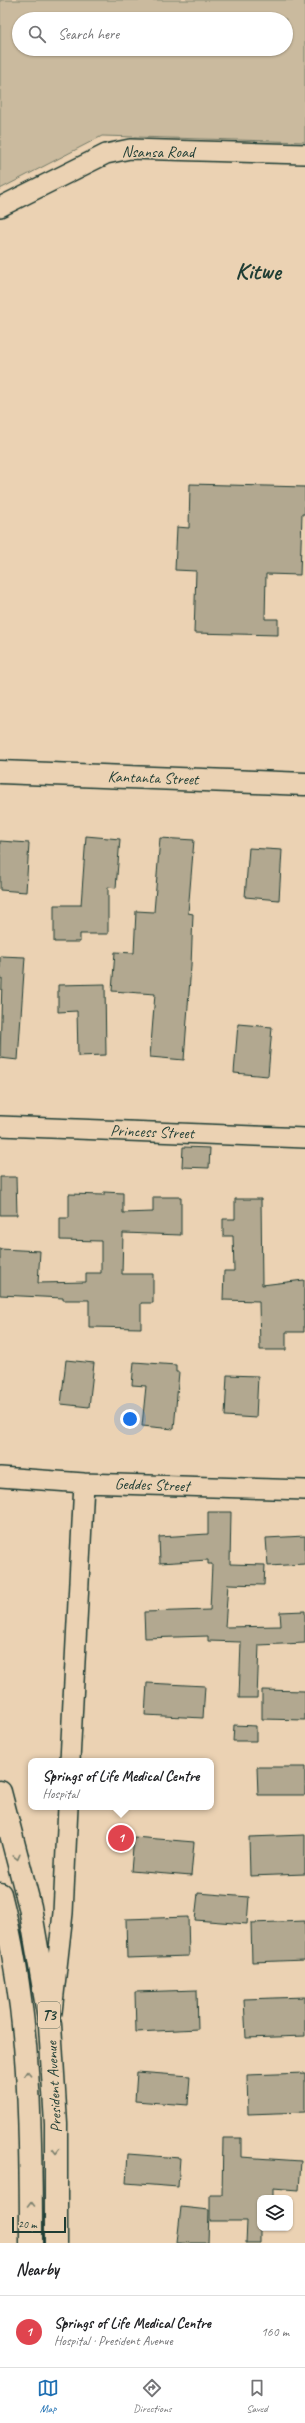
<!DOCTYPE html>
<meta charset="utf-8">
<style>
body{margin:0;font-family:Caveat,sans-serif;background:#f6f6f6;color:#202124}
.controls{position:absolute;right:12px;bottom:12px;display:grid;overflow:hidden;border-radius:8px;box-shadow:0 1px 3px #0004}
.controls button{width:36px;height:36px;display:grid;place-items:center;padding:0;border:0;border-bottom:1px solid #e0e0e0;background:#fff;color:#202124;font:20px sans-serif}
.scale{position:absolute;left:12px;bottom:10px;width:54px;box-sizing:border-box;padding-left:4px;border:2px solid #1f3d34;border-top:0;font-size:11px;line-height:14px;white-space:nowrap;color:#1f3d34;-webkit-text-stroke:3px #ebd2b3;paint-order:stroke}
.you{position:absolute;left:130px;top:1419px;width:14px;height:14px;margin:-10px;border:3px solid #fff;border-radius:50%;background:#1a73e8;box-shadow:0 0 0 6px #1a73e833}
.badge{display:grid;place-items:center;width:26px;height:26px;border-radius:50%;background:#1f6fb2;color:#fff;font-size:13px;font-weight:700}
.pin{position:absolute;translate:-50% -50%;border:2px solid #fff;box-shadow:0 1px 4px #0006}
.popup{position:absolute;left:28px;top:1758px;width:186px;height:52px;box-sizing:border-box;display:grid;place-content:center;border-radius:8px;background:#fff;filter:drop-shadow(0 1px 3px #0005);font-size:13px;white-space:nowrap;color:#757577}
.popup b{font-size:15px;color:#202124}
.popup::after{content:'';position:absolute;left:50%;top:100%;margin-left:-8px;border:8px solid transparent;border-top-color:#fff}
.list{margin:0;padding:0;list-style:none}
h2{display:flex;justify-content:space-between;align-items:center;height:52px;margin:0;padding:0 16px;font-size:17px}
h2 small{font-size:13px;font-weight:400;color:#757577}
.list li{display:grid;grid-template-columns:26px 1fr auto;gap:12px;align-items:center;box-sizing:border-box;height:72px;padding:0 16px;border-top:1px solid #e0e0e0}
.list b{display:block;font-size:15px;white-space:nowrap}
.list p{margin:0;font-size:13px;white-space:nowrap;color:#757577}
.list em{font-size:13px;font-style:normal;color:#757577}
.icon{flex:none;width:22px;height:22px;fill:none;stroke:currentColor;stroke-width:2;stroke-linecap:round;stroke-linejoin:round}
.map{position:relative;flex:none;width:305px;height:2243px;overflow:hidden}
.search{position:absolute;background:#fff;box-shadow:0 1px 3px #0004;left:12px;right:12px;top:12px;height:44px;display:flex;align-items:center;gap:10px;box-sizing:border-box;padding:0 14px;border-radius:22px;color:#757577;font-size:15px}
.sheet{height:124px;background:#fff}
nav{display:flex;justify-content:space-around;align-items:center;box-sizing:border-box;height:56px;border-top:1px solid #e0e0e0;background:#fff;font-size:11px;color:#757577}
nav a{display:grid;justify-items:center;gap:2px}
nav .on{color:#1f6fb2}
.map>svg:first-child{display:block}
</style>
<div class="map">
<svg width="305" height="2243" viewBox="0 0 305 2243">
<rect width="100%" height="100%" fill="#ebd2b3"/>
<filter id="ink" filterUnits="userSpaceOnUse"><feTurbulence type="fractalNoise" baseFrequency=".025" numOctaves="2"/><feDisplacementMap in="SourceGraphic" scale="8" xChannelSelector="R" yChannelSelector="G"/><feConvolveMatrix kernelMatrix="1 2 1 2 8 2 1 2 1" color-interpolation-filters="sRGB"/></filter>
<g filter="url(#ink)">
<!-- green -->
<path fill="#caba9e" stroke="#747c69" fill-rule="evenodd" d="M0,0H305V142L102,136L0,189ZM19,19H286V49H19Z"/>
<!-- building -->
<path fill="#b2a890" stroke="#1f3d34" d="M190,484L305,487V514H302L300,575L266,574L265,619H278V635L194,633L196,571L175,570L177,527L189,528Z
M86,836L120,839L116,888L108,887V934H80V942H54V905H81Z
M160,838L194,840L188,913L193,914L191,966L184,1060L150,1057L155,994L112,991L115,952L134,953L136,911L154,912Z
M0,841L29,843L26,892L0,890Z
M249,848L282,850L279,900L245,897Z
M0,956L25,957L18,1060L0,1058L2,979L0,978Z
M105,984L106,1055L78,1056L77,1011L58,1012V985Z
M238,1024L272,1027L268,1076L234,1073Z
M183,1147L210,1148L209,1168L182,1167Z
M0,1177H16L17,1215H0Z
M104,1192L123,1193V1213L153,1212V1197H181V1235L123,1233L122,1274H153V1303H141V1328L89,1327V1300H63V1298L0,1295V1249L40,1251L38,1283L86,1282V1273H101V1241L60,1240V1218H69V1194L104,1195Z
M235,1199H261L262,1285L304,1280V1332H286V1350H260L259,1301L223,1300L224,1271H234L233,1236H223V1219H235Z
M66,1360L94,1363L89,1407L61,1404Z
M134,1362L176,1365V1372H179L174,1429L142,1426L146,1386L132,1385Z
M227,1375L258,1376L256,1418L225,1416Z
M208,1512H231L230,1564L265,1565L264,1585L228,1584L225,1627L281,1626L280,1612L305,1611V1643L259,1645L257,1698H239L241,1642L208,1641V1636L145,1638L144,1612L210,1610L212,1564H208V1560L160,1563L159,1537L208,1534Z
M305,1536V1564L268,1566L266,1538Z
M147,1683L205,1686L203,1718L145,1715Z
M262,1690L305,1691V1720L262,1719Z
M234,1725L256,1726V1741H233Z
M257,1767H305V1795H258Z
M305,1835V1874L250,1876L249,1837Z
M134,1837L194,1842L191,1876L131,1871Z
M198,1893L249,1897L247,1924L195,1920Z
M188,1917L189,1956L127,1958L126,1919Z
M305,1921V1960L252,1962L251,1923Z
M197,1990L198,2029L136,2032L135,1992Z
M305,1997V2036L246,2038L244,1999Z
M137,2072L190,2076L188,2105L135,2101Z
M305,2073V2112L248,2114L247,2075Z
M223,2138H241V2157L301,2161L299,2190L273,2188V2198H260V2243H246L247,2221H210V2195H222Z
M128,2154L180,2158L178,2187L126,2183Z
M181,2207L209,2210L208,2243H177Z"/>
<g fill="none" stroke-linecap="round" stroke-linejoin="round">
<!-- street casing -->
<g stroke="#1f3d34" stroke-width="22">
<path id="street" d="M0,207L106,154L130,149L305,154
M0,1126L305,1138
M0,1477L84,1483L305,1490
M70,1761L84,1483
M52,2012L63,1913L68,1807"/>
</g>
<!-- secondary casing -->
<g stroke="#1f3d34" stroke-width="25">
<path id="secondary" d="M0,772L305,784"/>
</g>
<!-- highway casing -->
<g stroke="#1f3d34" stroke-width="25">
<path id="highway" d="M0,1792L30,1907L50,2025L56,2124V2243
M0,1894C30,2010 31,2124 31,2243"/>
</g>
<!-- street -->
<use href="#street" stroke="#ebd2b3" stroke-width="19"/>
<!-- secondary -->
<use href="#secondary" stroke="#ebd2b3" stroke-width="22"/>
<!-- highway -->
<use href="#highway" stroke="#ebd2b3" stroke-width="22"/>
</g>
<!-- one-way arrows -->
<defs><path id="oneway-chevron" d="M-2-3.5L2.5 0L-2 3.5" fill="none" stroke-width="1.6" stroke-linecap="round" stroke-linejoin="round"/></defs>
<g stroke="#7b806d">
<use href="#oneway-chevron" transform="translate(17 1857) rotate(76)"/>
<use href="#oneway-chevron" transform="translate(28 2074) rotate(-93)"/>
<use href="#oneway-chevron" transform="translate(56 2151) rotate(90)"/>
<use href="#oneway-chevron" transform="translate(31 2204) rotate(-90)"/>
</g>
</g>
<g text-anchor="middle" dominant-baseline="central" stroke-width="3" stroke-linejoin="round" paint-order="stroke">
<!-- shield labels -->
<rect fill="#ebd2b3" stroke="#5c6a5a" stroke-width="1" x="38" y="2002" width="22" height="26" rx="3"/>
<g font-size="15" font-weight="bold" fill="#1f3d34">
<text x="49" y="2015">T3</text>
</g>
<!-- street labels -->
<g font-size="16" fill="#1f3d34" stroke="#ebd2b3">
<text x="158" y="152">Nsansa Road</text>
<text transform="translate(153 778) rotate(2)">Kantanta Street</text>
<text transform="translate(152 1132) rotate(2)">Princess Street</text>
<text transform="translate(152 1485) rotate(2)">Geddes Street</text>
<text transform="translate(54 2087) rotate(-93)">President Avenue</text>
</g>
<!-- town labels -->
<g font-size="24" font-weight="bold" fill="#1f3d34" stroke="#ebd2b3">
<text x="258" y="271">Kitwe</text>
</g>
</g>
</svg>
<div class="controls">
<button><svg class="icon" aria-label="layers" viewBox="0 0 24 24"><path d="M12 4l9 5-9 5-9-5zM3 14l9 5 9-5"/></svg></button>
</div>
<div class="scale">20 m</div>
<div class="you"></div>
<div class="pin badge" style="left:121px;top:1838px;background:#e0444e">1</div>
<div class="popup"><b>Springs of Life Medical Centre</b>Hospital</div>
<div class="search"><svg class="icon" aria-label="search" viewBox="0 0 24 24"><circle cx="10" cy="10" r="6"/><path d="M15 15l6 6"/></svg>Search here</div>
</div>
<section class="sheet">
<h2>Nearby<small></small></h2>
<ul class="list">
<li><span class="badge" style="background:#e0444e">1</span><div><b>Springs of Life Medical Centre</b><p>Hospital · President Avenue</p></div><em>160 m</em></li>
</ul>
</section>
<nav>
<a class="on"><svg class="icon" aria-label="map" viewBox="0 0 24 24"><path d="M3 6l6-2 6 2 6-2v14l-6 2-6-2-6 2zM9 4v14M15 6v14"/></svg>Map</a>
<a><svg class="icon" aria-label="directions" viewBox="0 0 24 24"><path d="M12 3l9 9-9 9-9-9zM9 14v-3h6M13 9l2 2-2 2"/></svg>Directions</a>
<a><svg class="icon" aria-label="saved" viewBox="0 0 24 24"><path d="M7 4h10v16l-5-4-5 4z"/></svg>Saved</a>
</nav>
